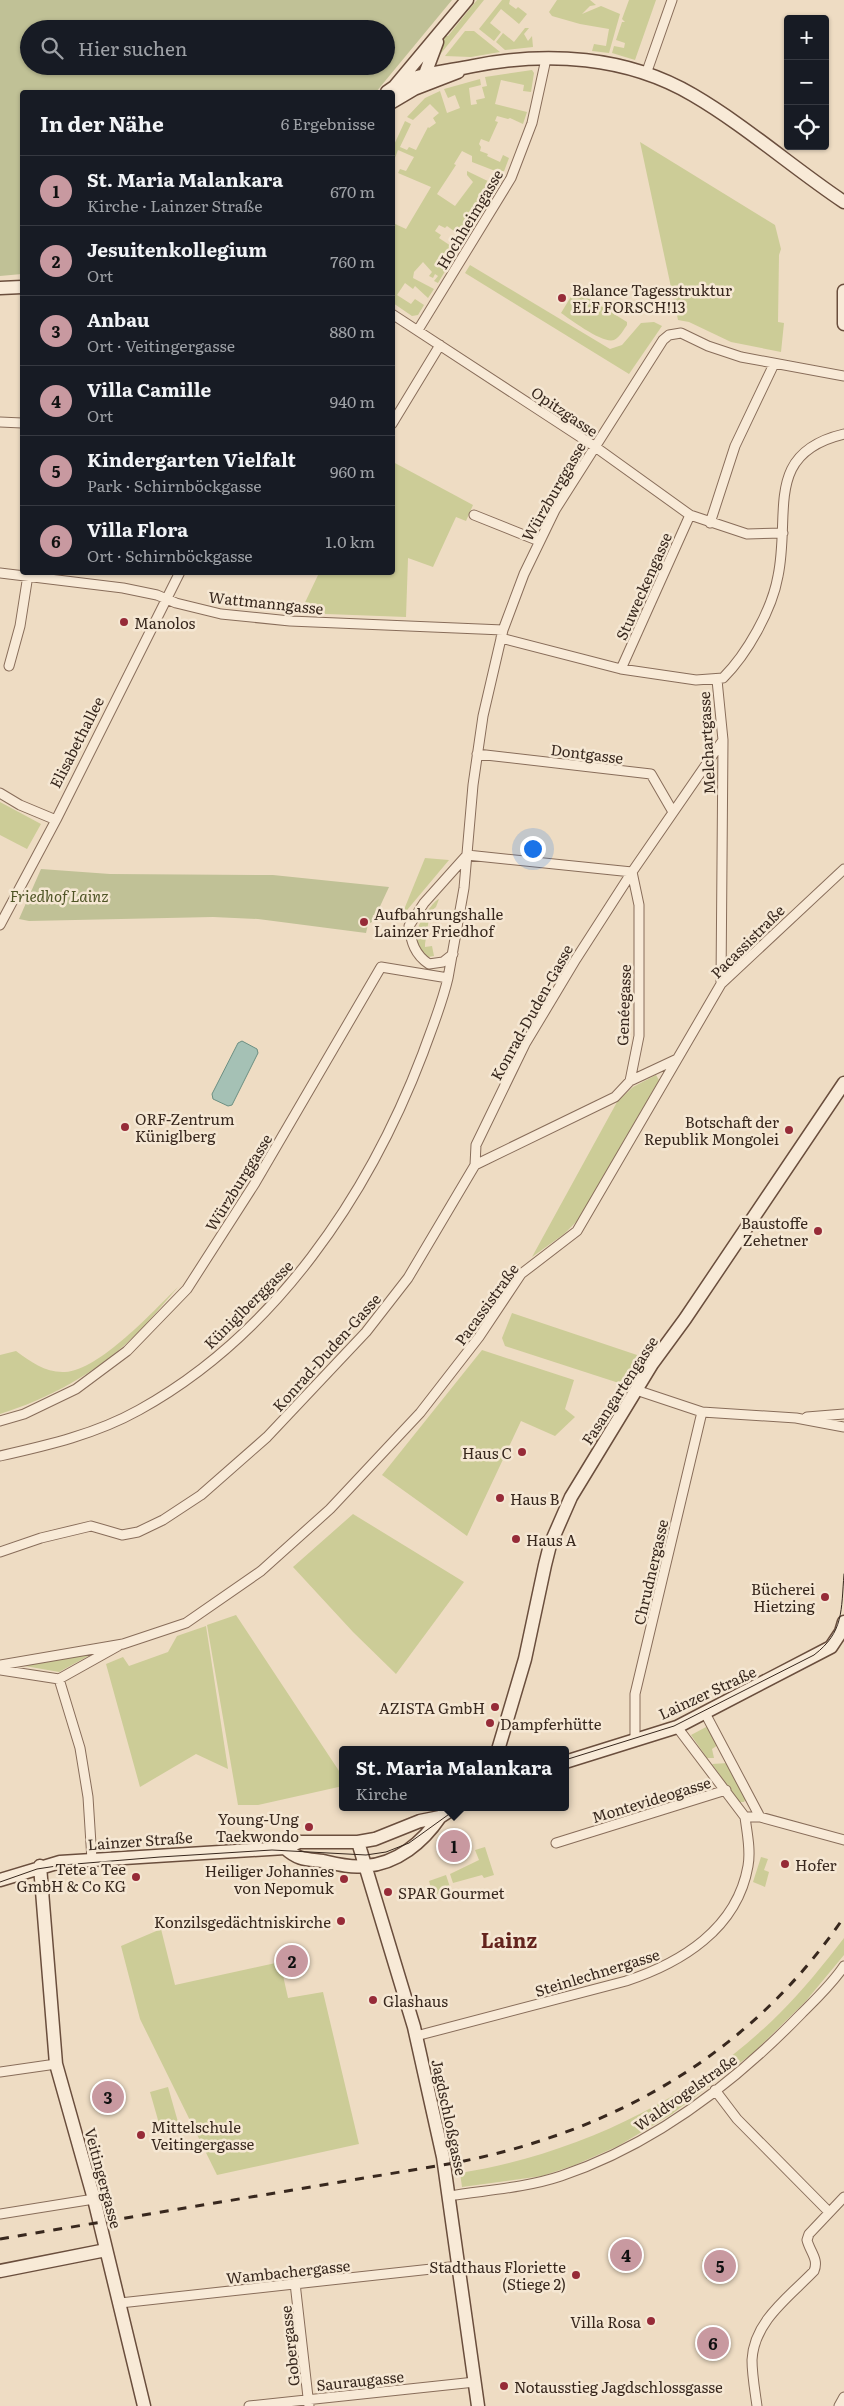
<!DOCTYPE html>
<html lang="de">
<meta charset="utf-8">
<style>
body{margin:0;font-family:Literata,serif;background:#242831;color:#f1f3f6}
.controls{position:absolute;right:15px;top:15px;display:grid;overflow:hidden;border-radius:5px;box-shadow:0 1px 4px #0004}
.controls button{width:45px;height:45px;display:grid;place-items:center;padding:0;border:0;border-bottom:1px solid #363941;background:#171b24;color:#f1f3f6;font:25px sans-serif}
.you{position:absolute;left:532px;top:848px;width:18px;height:18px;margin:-12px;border:4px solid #fff;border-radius:50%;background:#1a73e8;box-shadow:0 0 0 8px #1a73e833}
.badge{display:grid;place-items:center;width:32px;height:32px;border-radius:50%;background:#c899a0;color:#111;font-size:16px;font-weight:700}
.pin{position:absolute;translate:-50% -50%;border:2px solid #fff;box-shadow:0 1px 5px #0006}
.popup{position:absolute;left:339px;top:1746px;width:230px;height:65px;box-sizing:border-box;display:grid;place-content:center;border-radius:5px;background:#171b24;filter:drop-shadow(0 1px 4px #0005);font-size:16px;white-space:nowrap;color:#9ea1a6}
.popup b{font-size:19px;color:#f1f3f6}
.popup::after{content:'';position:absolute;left:50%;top:100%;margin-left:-10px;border:10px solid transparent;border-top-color:#171b24}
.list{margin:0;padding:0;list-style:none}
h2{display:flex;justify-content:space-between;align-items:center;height:65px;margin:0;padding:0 20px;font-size:21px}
h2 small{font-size:16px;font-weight:400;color:#9ea1a6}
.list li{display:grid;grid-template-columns:32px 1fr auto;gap:15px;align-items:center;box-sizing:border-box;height:70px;padding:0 20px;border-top:1px solid #363941}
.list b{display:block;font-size:19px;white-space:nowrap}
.list p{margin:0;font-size:16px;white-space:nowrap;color:#9ea1a6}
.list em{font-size:16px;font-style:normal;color:#9ea1a6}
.icon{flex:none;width:28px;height:28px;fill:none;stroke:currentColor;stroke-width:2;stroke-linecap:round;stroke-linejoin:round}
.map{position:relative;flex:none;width:844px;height:2406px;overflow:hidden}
.search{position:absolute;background:#171b24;box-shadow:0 1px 4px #0004;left:20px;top:20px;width:375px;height:55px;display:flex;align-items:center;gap:12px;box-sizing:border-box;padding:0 18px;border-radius:28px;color:#9ea1a6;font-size:19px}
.panel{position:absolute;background:#171b24;box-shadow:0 1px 4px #0004;left:20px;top:90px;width:375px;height:485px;border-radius:5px}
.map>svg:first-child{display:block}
</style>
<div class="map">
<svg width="844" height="2406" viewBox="0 0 844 2406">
<rect width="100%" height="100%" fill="#eedcc3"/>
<!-- green -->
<path fill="#cccc97" d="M477,0H484L434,62L439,42L444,36H448Z
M502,0H510L509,4L516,9L518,7L527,14L519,24L501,9L490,23L501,32L494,41L479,29Z
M557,0H590L596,5L590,6L582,14L601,6L620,14L609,53L592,51L594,44L606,46L609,29L580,24L552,16L549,12Z
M629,0H656L635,60L612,53L614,46L624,48L625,43L616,40L622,22H625L622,19Z
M525,28H529L524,34L528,41L532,36L533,47L505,50L496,42L503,33L514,42Z
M465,31H474L500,52L471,57L445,56Z
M532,70L534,73L531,92L523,91L524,85L501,80L495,104L527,112L523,124L510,118L508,119L497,116L495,121L498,122L489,142L481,139L479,144L481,147L480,151L488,154L487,156L500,162L503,155L509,158L503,174L472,162V156L462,151L454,164L456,165L437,194L455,206L473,182L467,175V171L496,185L465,239L447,226L445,228L439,225L435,231L441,235L439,238L451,246L456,239L462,243L438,283L434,281L438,276L435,274L433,278L429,276L432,272L423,262L414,272L413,278L434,289L428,298L415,286L413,289L405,283L397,295L411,304L415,299L424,305L418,315L412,316L393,303V223L406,229L431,187L398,173L400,169L406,171L414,157L398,150L393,163V147L405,121L411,124L400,147L407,150L409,147L416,150L428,127L429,128L436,123L433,118L439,113L430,104L413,120L407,117L425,98L440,91L447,113L460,108L455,95L448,98L444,89L480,79L481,85L469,88L471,105L477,104L476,100L485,98L482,87L487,86L485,77Z
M640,142L775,225L781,249L779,255L778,322L784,323L781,352L731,342L689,322L678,320Z
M470,265L610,349L622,345L641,323L654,322L662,326L629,374L465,273Z
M575,290L627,322V325C624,329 620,337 614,340C603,344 571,320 561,313Z
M393,462L473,505L466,521L456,517L433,567L408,558L406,617L300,613L319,573L392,572Z
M0,802L41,824L27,849L0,835Z
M425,858L449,860L397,922L395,921L403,912Z
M439,899L436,907L430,912L425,944V947L432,946L434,956L428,957C408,945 417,924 429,909C432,905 436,900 439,899Z
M656,1075L659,1080L578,1220L564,1234L532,1257L617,1102L633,1087Z
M178,1287C163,1304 149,1322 132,1338C96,1373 48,1399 0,1414V1355L16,1351C31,1362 46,1373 65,1372C100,1370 153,1311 178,1287Z
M512,1313L643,1357L625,1385L505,1346L502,1338Z
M482,1350L574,1380L565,1409L575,1417L555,1436L521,1421L467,1536L382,1475Z
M353,1514L464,1582L396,1674L353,1632L293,1567Z
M236,1615L343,1777V1786L258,1805H238L207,1625Z
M206,1626L228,1769L196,1754L140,1787L106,1664L123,1657L129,1666L168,1652L177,1636Z
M92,1654L59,1672L25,1666L26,1663Z
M708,1726L718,1745L712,1749L714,1758H707L691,1735Z
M728,1763L746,1798L744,1802H739L712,1764Z
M485,1847L494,1875L484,1878L482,1875L453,1883L450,1874L479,1860L475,1850Z
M761,1857L768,1859L764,1870L769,1872L765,1887L753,1882Z
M446,1875L451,1890L433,1895L429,1881Z
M161,1929L175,1985L280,1962L288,1998L323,1992L359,2144L217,2175L140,2019L121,1946Z
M844,1938V1955L805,2002L753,2053L672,2114L618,2146L575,2165L542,2176L462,2187L460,2173C578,2154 695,2098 780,2013C803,1990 824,1964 844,1938Z
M168,2087L178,2122L160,2127L150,2092Z
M733,2253L737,2271L706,2279L702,2260Z"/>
<!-- cemetery -->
<path fill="#c0c196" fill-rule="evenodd" d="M0,0H452L376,92H22V274L0,276ZM29,29H386V66H29Z
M41,869L110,874L273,875L389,887L376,915H373L372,922L368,924L366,933L258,919L213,917L29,921L19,919Z"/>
<!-- water -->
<path fill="#a5c1b5" stroke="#6c8f82" d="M242,1041L257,1049L258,1053L232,1105L228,1106L213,1099L212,1094L238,1043Z"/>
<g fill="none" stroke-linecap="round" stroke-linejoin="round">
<!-- street casing -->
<g stroke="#886d5a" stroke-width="11">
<path id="street" d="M646,74L672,0
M392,314L594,446L690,515L747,534L783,533
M418,330L511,178L532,123L546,59
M0,422L22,423
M392,424L440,345
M474,515L539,541
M710,523L735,446L774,364
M0,573L123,588L157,595L176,603L221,614L290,621L503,630
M501,638L621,669L696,680L723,678C747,654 772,610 778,576C791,513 763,453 844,434
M9,666L20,626L28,575
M621,669L690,515
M717,680L723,740L721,984
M477,754L651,774L673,812
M0,793L20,805L56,820
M467,855L632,872L639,905V1036L630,1081L615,1097L475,1165
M0,925L56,820L180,572
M453,954L443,962L429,964C415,955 411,942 409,926L424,903L467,855
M630,1081L677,1059
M636,1390L702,1412L796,1418L844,1427
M807,1417L844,1414
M0,1421L24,1414L76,1389L127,1351L187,1289L255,1183L381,967L448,978L464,888L473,785L483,716L503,630L524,574L555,510L663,340L669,335L681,333L708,346L741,357L844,376
M0,1456C49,1445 96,1434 139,1410C275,1335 369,1195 423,1053C432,1028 442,1004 448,978
M0,1552L41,1538L91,1526L122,1535L138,1532L163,1520L201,1495L267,1437L366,1332L408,1278L475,1165L476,1145L525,1044L576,959L632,872L723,740
M0,1665L123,1644L186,1623L261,1571L330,1509L420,1413L479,1337L521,1274L577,1231L721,984L844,869
M0,1670L59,1679L118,1646
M59,1679L80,1748L88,1797L92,1860
M705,1713L760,1817
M677,1727L745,1817H760L844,1840
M635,1740V1694L702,1412
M556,1843L726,1790
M416,2036L626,1981C681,1963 737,1929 748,1866C751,1850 747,1833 745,1817
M0,2072L56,2064
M715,2090L737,2119L829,2212
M449,2196C486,2190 525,2188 561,2176C653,2145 734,2083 801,2014C816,1999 832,1984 844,1966
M0,2214L94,2199
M295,2283L309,2406
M120,2303L459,2266
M249,2406L475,2382
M757,2406C755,2391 752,2375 752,2360C754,2321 789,2297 814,2271C819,2259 810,2252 807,2240L809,2234L844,2197
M839,2406L844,2397"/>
</g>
<!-- secondary casing -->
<g stroke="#6a4e3d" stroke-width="15">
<path id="secondary" d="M422,82L437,42
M395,86L467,0
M387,92C411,73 445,72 473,66C547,51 627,56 693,95C746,126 793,168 844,202
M392,102L414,89L458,72
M0,288L22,287
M844,291V324
M498,1750L525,1659L545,1565L550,1545L571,1497L652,1364L685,1319L844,1083
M565,1762L677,1727L831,1647L841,1632L844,1622
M358,1842L414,2027L443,2157L478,2406
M285,1848C298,1860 306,1859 323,1861C336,1864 351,1868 365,1866C397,1864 423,1842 440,1817
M40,1866L56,2064L94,2199L144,2406
M0,1880L60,1862L285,1848L299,1842H358L375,1839L420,1821L440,1817L455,1807
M0,2271L106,2250"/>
</g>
<!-- street -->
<use href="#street" stroke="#f8ead7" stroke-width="9"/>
<!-- secondary -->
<use href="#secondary" stroke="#f8ead7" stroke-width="12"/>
<!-- tram -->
<path stroke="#38281e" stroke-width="1" d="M565,1760L674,1726L814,1655C844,1632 841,1611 844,1574
M0,1882L37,1869L63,1865L160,1857L272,1850L366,1855L386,1852L409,1843L459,1807"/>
<!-- rail -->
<path stroke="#38281e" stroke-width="3" stroke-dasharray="9 9" stroke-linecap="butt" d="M0,2239L454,2163C614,2132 751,2054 844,1917"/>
</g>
<!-- markers -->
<g fill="#962b38" stroke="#f5e7d3" stroke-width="2">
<circle cx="562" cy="298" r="5"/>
<circle cx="124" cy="622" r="5"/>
<circle cx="364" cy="922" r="5"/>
<circle cx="125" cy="1127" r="5"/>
<circle cx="789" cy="1130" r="5"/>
<circle cx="818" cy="1231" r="5"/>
<circle cx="522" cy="1452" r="5"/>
<circle cx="500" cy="1498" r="5"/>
<circle cx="516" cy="1539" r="5"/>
<circle cx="825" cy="1597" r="5"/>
<circle cx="495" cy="1707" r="5"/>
<circle cx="490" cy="1723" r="5"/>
<circle cx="309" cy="1827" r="5"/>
<circle cx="785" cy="1864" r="5"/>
<circle cx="136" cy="1877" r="5"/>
<circle cx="344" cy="1879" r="5"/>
<circle cx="388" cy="1892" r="5"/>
<circle cx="341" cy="1921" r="5"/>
<circle cx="373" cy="2000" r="5"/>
<circle cx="141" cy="2135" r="5"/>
<circle cx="576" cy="2275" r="5"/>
<circle cx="651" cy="2321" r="5"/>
<circle cx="504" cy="2386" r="5"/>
</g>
<g text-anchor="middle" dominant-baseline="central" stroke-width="5" stroke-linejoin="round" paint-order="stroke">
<!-- street labels -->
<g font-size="15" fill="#38281e" stroke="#f5e7d3">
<text transform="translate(469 219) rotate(-59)">Hochheimgasse</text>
<text transform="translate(565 411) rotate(34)">Opitzgasse</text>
<text transform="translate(553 491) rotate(-60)">Würzburggasse</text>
<text transform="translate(643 586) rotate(-66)">Stuweckengasse</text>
<text transform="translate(266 602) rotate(6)">Wattmanngasse</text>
<text transform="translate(76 742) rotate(-63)">Elisabethallee</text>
<text transform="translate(706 743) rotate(-93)">Melchartgasse</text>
<text transform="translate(587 753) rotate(7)">Dontgasse</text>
<text transform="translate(747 941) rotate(-45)">Pacassistraße</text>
<text transform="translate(623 1005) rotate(-88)">Genéegasse</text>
<text transform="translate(531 1012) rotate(-61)">Konrad-Duden-Gasse</text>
<text transform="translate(238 1182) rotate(-58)">Würzburggasse</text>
<text transform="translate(248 1304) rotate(-45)">Küniglberggasse</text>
<text transform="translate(486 1304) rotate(-54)">Pacassistraße</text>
<text transform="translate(326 1352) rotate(-48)">Konrad-Duden-Gasse</text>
<text transform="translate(619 1390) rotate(-57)">Fasangartengasse</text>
<text transform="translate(650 1572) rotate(-77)">Chrudnergasse</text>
<text transform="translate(707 1692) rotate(-25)">Lainzer Straße</text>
<text transform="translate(651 1799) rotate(-17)">Montevideogasse</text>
<text transform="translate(140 1840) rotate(-4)">Lainzer Straße</text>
<text transform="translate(597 1972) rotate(-17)">Steinlechnergasse</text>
<text transform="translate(685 2092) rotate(-35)">Waldvogelstraße</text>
<text transform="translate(450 2117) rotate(78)">Jagdschloßgasse</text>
<text transform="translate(104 2178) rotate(75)">Veitingergasse</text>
<text transform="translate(288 2271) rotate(-6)">Wambachergasse</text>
<text transform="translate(289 2346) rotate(-96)">Gobergasse</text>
<text transform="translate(360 2380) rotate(-6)">Sauraugasse</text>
</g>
<!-- poi labels -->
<g font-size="15" fill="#38281e" stroke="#f5e7d3" text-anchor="start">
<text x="572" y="289">Balance Tagesstruktur<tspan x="572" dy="17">ELF FORSCH!13</tspan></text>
<text x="134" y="622">Manolos</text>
<text x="374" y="913">Aufbahrungshalle<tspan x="374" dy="17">Lainzer Friedhof</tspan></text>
<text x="135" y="1118">ORF-Zentrum<tspan x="135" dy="17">Küniglberg</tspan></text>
<text x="779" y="1121" text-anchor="end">Botschaft der<tspan x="779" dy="17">Republik Mongolei</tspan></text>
<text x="808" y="1222" text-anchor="end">Baustoffe<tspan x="808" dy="17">Zehetner</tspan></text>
<text x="512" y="1452" text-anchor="end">Haus C</text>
<text x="510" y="1498">Haus B</text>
<text x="526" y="1539">Haus A</text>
<text x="815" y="1588" text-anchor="end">Bücherei<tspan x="815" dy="17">Hietzing</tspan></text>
<text x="485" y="1707" text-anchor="end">AZISTA GmbH</text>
<text x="500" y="1723">Dampferhütte</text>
<text x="299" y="1818" text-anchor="end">Young-Ung<tspan x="299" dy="17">Taekwondo</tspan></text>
<text x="795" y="1864">Hofer</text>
<text x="126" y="1868" text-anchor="end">Tete a Tee<tspan x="126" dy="17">GmbH &amp; Co KG</tspan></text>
<text x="334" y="1870" text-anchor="end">Heiliger Johannes<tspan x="334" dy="17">von Nepomuk</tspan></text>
<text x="398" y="1892">SPAR Gourmet</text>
<text x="331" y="1921" text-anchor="end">Konzilsgedächtniskirche</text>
<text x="383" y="2000">Glashaus</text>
<text x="151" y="2126">Mittelschule<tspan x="151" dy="17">Veitingergasse</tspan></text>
<text x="566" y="2266" text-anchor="end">Stadthaus Floriette<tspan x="566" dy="17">(Stiege 2)</tspan></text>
<text x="641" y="2321" text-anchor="end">Villa Rosa</text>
<text x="514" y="2386">Notausstieg Jagdschlossgasse</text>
</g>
<!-- park labels -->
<g font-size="15" font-style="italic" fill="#4e5425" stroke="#f5e7d3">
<text x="59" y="895">Friedhof Lainz</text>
</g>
<!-- district labels -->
<g font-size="20" font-weight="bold" fill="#64241e" stroke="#f5e7d3">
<text x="509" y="1939">Lainz</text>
</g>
</g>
</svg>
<div class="controls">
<button>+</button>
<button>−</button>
<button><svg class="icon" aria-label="locate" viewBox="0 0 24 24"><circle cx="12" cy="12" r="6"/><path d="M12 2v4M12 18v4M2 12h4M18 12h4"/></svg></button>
</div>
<div class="you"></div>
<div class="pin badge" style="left:454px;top:1846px">1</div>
<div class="popup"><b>St. Maria Malankara</b>Kirche</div>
<div class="pin badge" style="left:292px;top:1961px">2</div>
<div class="pin badge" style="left:108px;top:2097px">3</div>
<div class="pin badge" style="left:626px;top:2255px">4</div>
<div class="pin badge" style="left:720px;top:2266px">5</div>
<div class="pin badge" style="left:713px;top:2343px">6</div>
<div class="search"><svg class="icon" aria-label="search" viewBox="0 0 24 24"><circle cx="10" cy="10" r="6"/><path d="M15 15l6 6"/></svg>Hier suchen</div>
<section class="panel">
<h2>In der Nähe<small>6 Ergebnisse</small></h2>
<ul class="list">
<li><span class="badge">1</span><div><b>St. Maria Malankara</b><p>Kirche · Lainzer Straße</p></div><em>670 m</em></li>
<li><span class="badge">2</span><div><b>Jesuitenkollegium</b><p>Ort</p></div><em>760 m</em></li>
<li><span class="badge">3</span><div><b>Anbau</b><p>Ort · Veitingergasse</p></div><em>880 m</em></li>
<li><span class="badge">4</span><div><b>Villa Camille</b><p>Ort</p></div><em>940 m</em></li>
<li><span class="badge">5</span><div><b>Kindergarten Vielfalt</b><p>Park · Schirnböckgasse</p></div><em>960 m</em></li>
<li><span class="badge">6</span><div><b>Villa Flora</b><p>Ort · Schirnböckgasse</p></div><em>1.0 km</em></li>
</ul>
</section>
</div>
